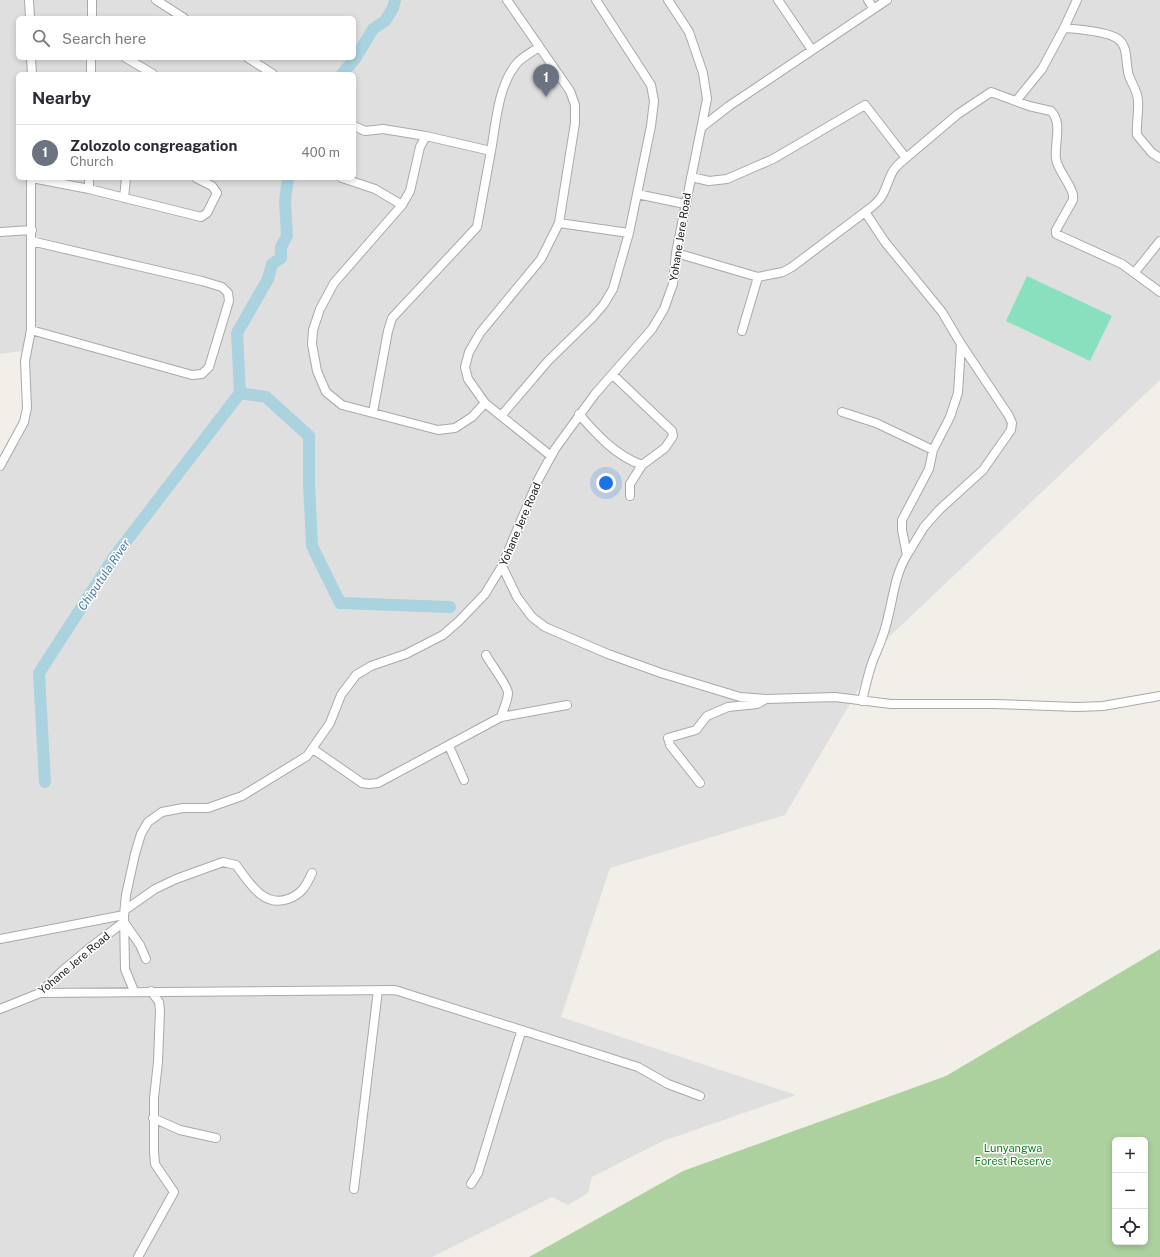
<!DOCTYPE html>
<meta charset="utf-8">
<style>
body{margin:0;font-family:"Public Sans",sans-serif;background:#f2f2f3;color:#2b2b33}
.controls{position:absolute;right:12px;bottom:12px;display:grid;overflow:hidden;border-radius:6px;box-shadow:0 2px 6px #0003}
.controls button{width:36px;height:36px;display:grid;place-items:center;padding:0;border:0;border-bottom:1px solid #e1e1e2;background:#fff;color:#2b2b33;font:20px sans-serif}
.you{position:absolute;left:606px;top:483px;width:14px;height:14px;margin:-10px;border:3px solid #fff;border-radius:50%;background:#1a73e8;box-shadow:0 0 0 6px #1a73e833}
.badge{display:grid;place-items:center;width:26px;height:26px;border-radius:50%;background:#111827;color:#fff;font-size:13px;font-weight:700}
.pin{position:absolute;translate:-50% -33px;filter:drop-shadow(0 1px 2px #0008)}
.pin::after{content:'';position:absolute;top:21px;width:14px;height:12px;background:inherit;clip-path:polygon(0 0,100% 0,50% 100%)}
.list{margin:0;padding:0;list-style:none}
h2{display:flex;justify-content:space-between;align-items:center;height:52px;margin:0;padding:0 16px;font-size:17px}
h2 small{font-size:13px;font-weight:400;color:#7c7c81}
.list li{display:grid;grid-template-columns:26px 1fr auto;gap:12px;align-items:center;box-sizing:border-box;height:56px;padding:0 16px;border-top:1px solid #e1e1e2}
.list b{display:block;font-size:15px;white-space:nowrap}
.list p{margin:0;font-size:13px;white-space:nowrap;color:#7c7c81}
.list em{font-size:13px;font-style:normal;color:#7c7c81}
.icon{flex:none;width:22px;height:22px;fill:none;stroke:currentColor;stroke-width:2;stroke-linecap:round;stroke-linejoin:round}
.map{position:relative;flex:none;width:1160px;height:1257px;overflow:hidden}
.search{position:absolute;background:#fff;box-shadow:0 2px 6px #0003;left:16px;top:16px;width:340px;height:44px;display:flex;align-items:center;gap:10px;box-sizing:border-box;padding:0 14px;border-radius:6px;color:#7c7c81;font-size:15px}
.panel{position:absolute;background:#fff;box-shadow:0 2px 6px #0003;left:16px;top:72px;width:340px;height:108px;border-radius:6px}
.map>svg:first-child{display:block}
</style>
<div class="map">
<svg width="1160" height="1257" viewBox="0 0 1160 1257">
<rect width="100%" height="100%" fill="#f2efe9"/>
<!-- residential -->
<path fill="#e0dfdf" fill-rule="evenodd" d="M0,0H1160V380L889,637L785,815L610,868L561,1017L796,1095L663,1141L592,1177L588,1193L568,1205L552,1197L432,1257H0V466L29,414L23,351L0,354ZM18,18H354V58H18ZM18,74H354V178H18Z"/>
<!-- forest -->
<path fill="#add19e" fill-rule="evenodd" d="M1160,949V1257H529L683,1171L946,1076ZM1115,1140H1145V1242H1115Z"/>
<!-- pitch -->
<path fill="#88e0be" d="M1027,276L1112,316L1090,361L1006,321Z"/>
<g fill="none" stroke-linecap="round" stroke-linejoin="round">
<!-- river -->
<path stroke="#aad3df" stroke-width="12" d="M342,74L355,59L373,29L385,21L393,8L395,0
M240,393L266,397L309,436V483L312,546L340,603L450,607
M45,782L39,673L114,557L240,393L237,333L268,279L272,264L281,258V247L287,236L285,201L288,178"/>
<!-- street casing -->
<g stroke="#a9a9a9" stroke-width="10">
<path id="street" d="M29,0L30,18
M156,0L184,18
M507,0L570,91L575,105V123L559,223L541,259L480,333L469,352L465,367L468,379L485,403L551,456
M778,0L812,50
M868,0L873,8
M92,18V0
M1064,28C1077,29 1107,31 1118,39C1129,47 1125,64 1129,76C1132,84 1138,92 1138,101C1139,112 1136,124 1137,135L1152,153L1160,158
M31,58L32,74
M91,58V74
M126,58L153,74
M248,58L273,74
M1016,101L1042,69L1064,28L1077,0
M354,126L365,131L383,129L426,136
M702,127L729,106L887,0
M906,158L958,114L991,92L1029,106L1051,111C1063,123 1054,144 1056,159C1059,173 1070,182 1073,195V200L1056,230V234L1122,264L1160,292
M691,177L709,181L727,179L773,159L865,105L906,158C888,172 892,176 883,194C880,201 872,207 865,212
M32,178L89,189V178
M342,178L375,189L402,205
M89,189L201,217L207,213L217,193L212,186L196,178
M637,194L685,204
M124,198L126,178
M559,223L629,233
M0,232L32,230
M676,253L758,277L783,272L792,267L865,212L885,242L942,312L961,344L958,393L950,417L933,450L929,469L902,520V530L907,555C894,576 893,601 886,625C883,638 877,650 872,663C868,675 865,688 862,701
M1135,272L1160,241
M31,330L192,375L202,374L209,367L229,301L228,293L222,287L202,281L31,241
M742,331L758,277
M485,403L472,417L455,428L438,430L342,405L326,392L317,371L312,344L313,330L320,309L334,283L402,205L410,191L420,147L426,136L491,151C496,123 498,84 518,62C524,56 532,52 539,47
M373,412L388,331L392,318L477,227L491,151
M842,412L876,423L933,450
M579,414C596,434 616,456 642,465L665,448L673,436L672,431L613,375
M501,416L548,361L592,318L604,304L613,289L629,233L651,126L654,101L651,85L596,0
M0,466L24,422L27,408L25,361L31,330V178
M630,496V484L642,465
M907,555L924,527L939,510L983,470L1011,430L1012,423L1009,416L961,344
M502,566L517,597L532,617L545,627L608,654L661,673L740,697L766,699L835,697L891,704H994L1077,707L1103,706L1160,696
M486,655C490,663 508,686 508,693C508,700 503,710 501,717
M449,746L464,780
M313,749L362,783L369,784L378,783L501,717L567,705
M700,783L670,745L668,738L696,730L707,716L728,707L757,704L766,699
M125,910L155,889L176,879L223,862L236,865C249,882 263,908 288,899C302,894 306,886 312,873
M0,939L124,915
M134,991L125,969L124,915L126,895L135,854L141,834L148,822L162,812L183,808H208L242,796L307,756L330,723L341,695L356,675L371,666L406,654L443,635L459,621L485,594L502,566L538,480L555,449L595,394L652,329L664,309L673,284L676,253L707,99L703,73L689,32L668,0
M40,993L395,990L638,1067L668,1084L700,1096
M0,1009L40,993L61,972L87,950L124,922L140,945L146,959
M153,1118L180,1130L216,1138
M471,1184L478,1173L521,1032
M354,1189L378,990
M138,1257L174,1192L155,1164L154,1151V1098L158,1062L160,1010L159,1002L151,991"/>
</g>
<!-- street -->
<use href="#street" stroke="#fff" stroke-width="8"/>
</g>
<g text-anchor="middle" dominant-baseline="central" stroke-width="3" stroke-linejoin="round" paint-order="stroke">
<!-- street labels -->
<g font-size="11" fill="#222" stroke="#fff">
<text transform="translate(680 237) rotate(-81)">Yohane Jere Road</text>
<text transform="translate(520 524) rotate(-67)">Yohane Jere Road</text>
<text transform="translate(74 963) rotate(-40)">Yohane Jere Road</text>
</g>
<!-- park labels -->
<g font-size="11" fill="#0c8416" stroke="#fff">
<text x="1013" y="1148">Lunyangwa<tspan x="1013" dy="13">Forest Reserve</tspan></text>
</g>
<!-- water labels -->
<g font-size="12" font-style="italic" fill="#4a7aab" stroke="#fff">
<text transform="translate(104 575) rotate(-56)">Chiputula River</text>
</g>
</g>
</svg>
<div class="controls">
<button>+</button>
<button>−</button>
<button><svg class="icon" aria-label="locate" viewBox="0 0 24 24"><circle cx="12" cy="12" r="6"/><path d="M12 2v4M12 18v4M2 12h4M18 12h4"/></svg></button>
</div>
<div class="you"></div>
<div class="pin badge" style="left:546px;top:97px;background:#6b7280">1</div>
<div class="search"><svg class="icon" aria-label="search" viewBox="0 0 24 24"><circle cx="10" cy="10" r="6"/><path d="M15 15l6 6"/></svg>Search here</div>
<section class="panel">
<h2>Nearby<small></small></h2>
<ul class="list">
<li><span class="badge" style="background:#6b7280">1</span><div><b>Zolozolo congreagation</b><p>Church</p></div><em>400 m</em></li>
</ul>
</section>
</div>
